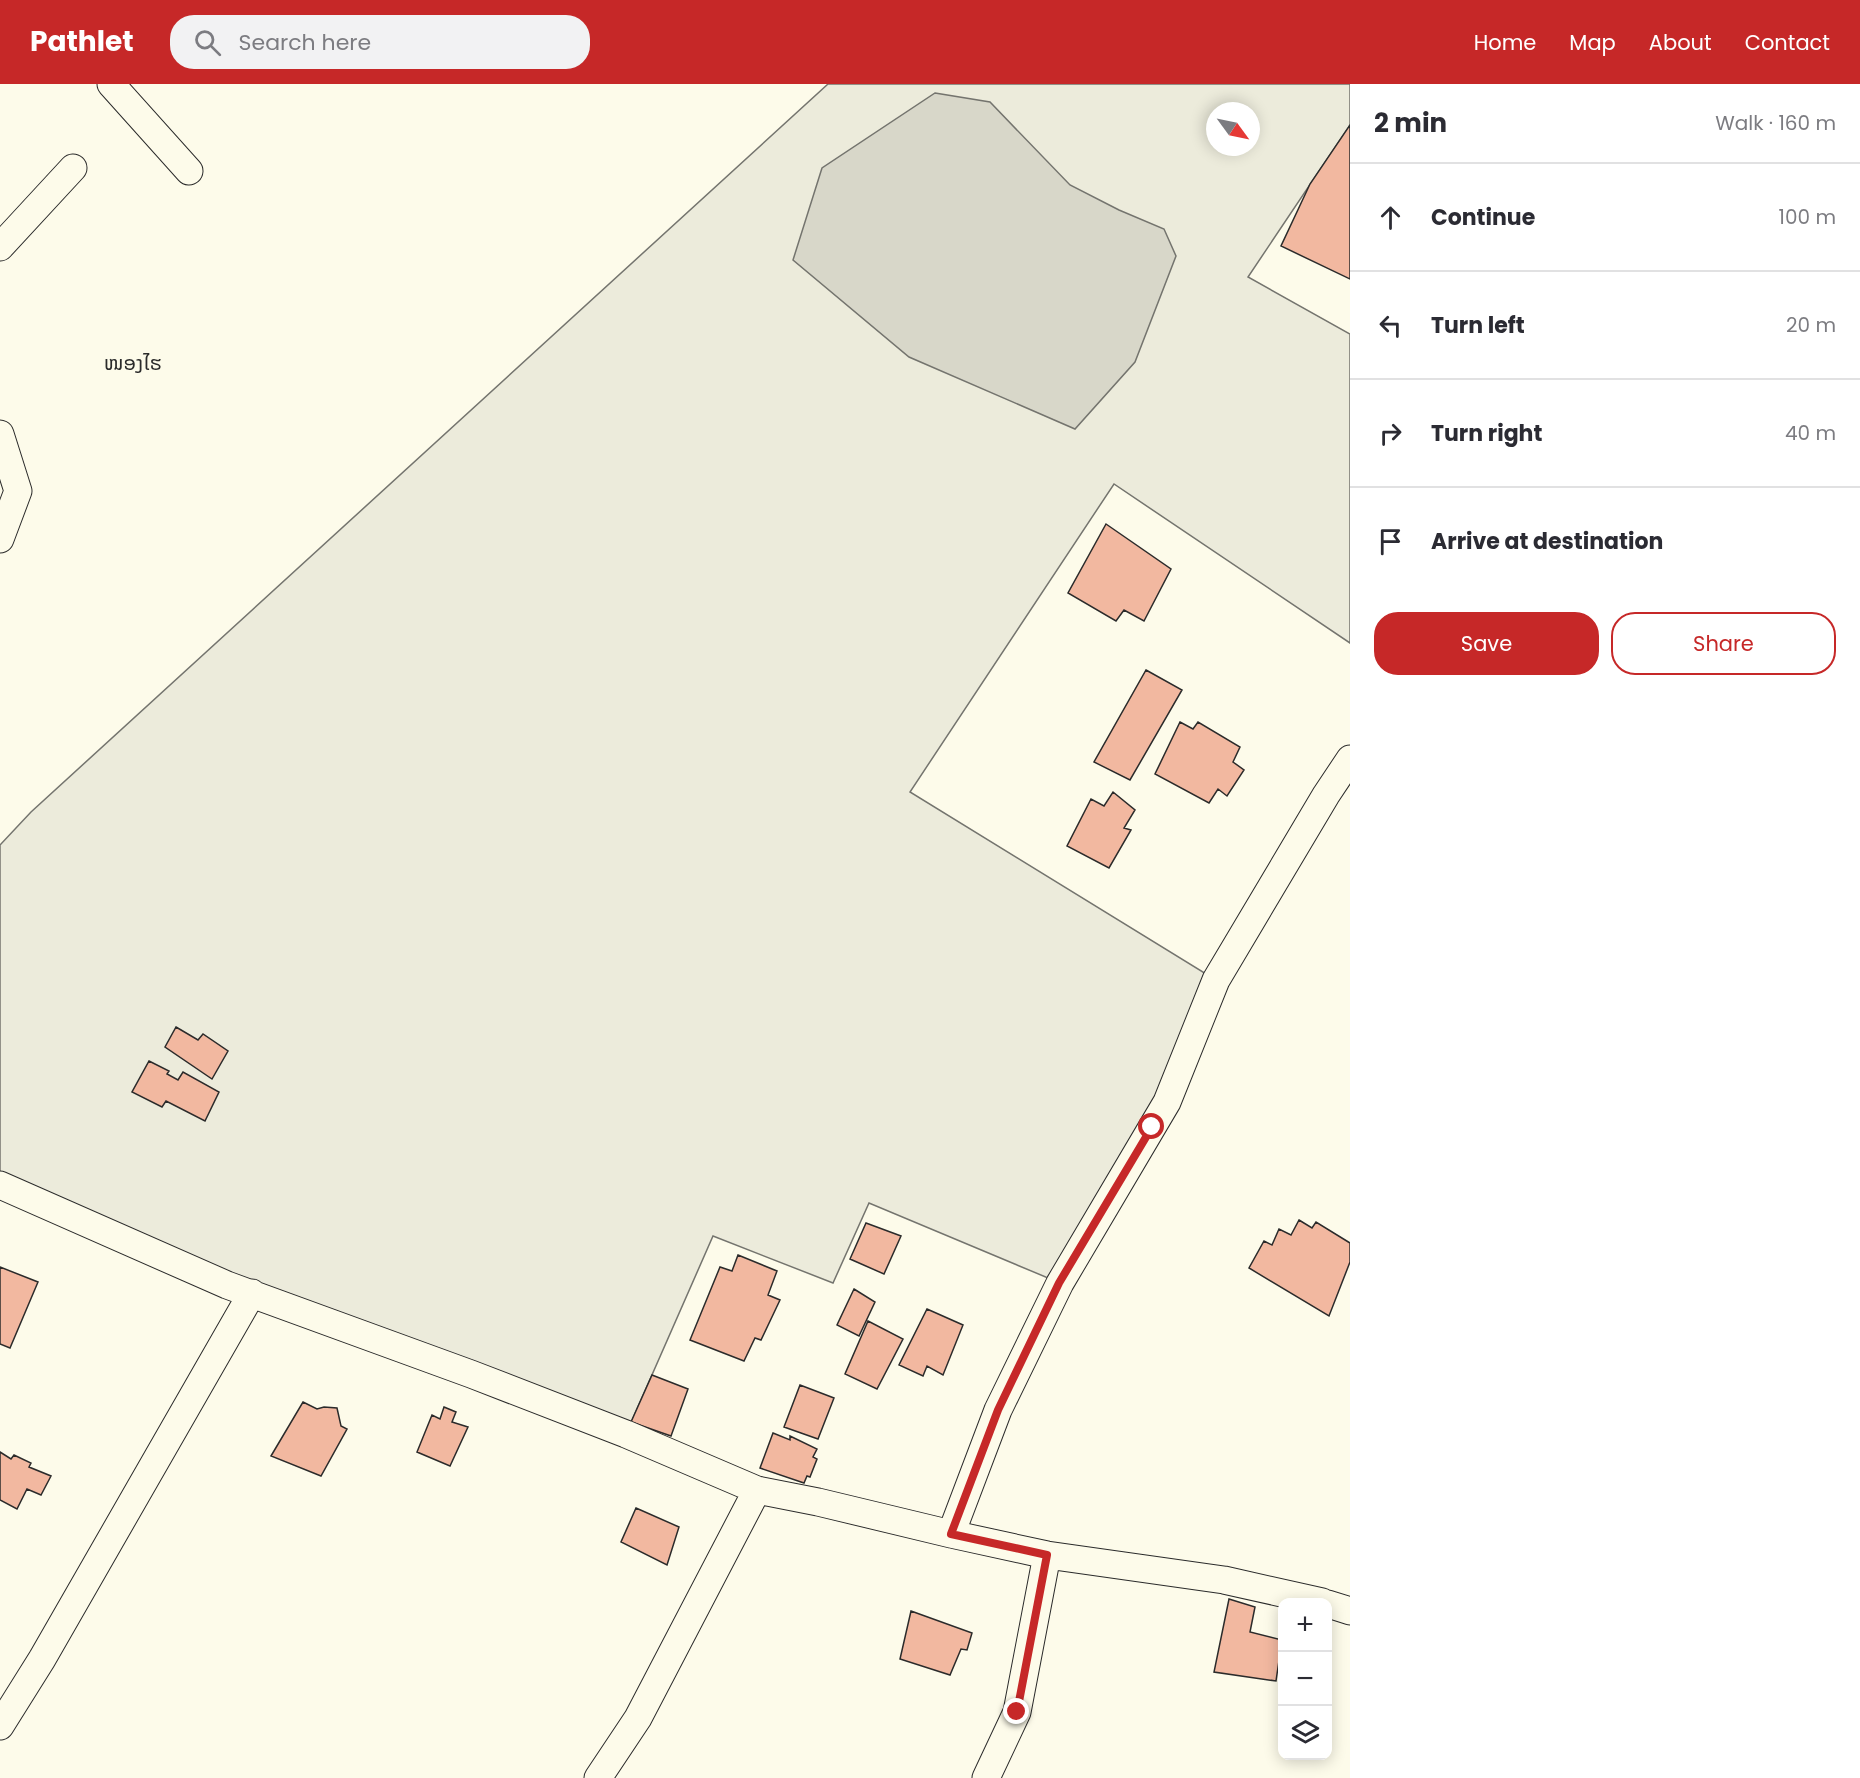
<!DOCTYPE html>
<meta charset="utf-8">
<style>
body{margin:0;font-family:Poppins,"Noto Sans Lao",sans-serif;background:#f2f2f3;color:#2b2b33}
.controls{position:absolute;right:18px;bottom:18px;display:grid;overflow:hidden;border-radius:12px;box-shadow:0 3px 15px #0003}
.controls button{width:54px;height:54px;display:grid;place-items:center;padding:0;border:0;border-bottom:2px solid #e1e1e2;background:#fff;color:#2b2b33;font:30px sans-serif}
.compass{position:absolute;left:1206px;top:18px;width:54px;height:54px;border-radius:50%;background:#fff;box-shadow:0 3px 15px #0003;rotate:123deg}
.stop{position:absolute;width:18px;height:18px;margin:-14px;border:4px solid #c62828;border-radius:50%;background:#fff}
.stop.end{background:#c62828;border-color:#fff;box-shadow:0 2px 6px #0008}
.list{margin:0;padding:0;list-style:none}
h2{display:flex;justify-content:space-between;align-items:center;height:78px;margin:0;padding:0 24px;font-size:26px}
h2 small{font-size:20px;font-weight:400;color:#7c7c81}
.list li{display:grid;grid-template-columns:39px 1fr auto;gap:18px;align-items:center;box-sizing:border-box;height:108px;padding:0 24px;border-top:2px solid #e1e1e2}
.list b{display:block;font-size:22px;white-space:nowrap}
.list em{font-size:20px;font-style:normal;color:#7c7c81}
.actions{display:flex;gap:12px;padding:18px 24px}
.actions a{flex:1;padding:14px 0;border:2px solid #c62828;border-radius:24px;text-align:center;font-size:21px;color:#c62828}
.actions .main{background:#c62828;color:#fff}
.icon{flex:none;width:33px;height:33px;fill:none;stroke:currentColor;stroke-width:2;stroke-linecap:round;stroke-linejoin:round}
.map{position:relative;flex:none;width:1350px;height:1694px;overflow:hidden}
header{display:flex;align-items:center;gap:36px;box-sizing:border-box;height:84px;padding:0 30px;background:#c62828;color:#fff}
header strong{font-size:28px}
nav{display:flex;gap:33px;margin-inline-start:auto;font-size:21px}
.search{width:420px;height:54px;background:#f2f2f3;display:flex;align-items:center;gap:15px;box-sizing:border-box;padding:0 21px;border-radius:24px;color:#7c7c81;font-size:22px}
main{display:flex}
aside{flex:1;background:#fff}
.map>svg:first-child{display:block}
</style>
<header>
<strong>Pathlet</strong>
<div class="search"><svg class="icon" aria-label="search" viewBox="0 0 24 24"><circle cx="10" cy="10" r="6"/><path d="M15 15l6 6"/></svg>Search here</div>
<nav><a>Home</a><a>Map</a><a>About</a><a>Contact</a></nav>
</header>
<main>
<div class="map">
<svg width="1350" height="1694" viewBox="0 0 1350 1694">
<rect width="100%" height="100%" fill="#fdfbea"/>
<!-- green -->
<path fill="#ecebdb" stroke="#74746e" stroke-width="1.5" fill-rule="evenodd" d="M828,0H1350V41L1248,193L1350,250V559L1114,400L910,708L1216,896L1060,1199L869,1119L833,1199L713,1152L626,1350L0,1101V761L31,728ZM1215,27H1251V63H1215Z"/>
<!-- water -->
<path fill="#d8d7c9" stroke="#74746e" stroke-width="1.5" d="M935,9L990,18L1070,101L1119,126L1164,145L1176,172L1135,278L1075,345L909,273L793,176L822,84Z"/>
<!-- building -->
<path fill="#f2b8a0" stroke="#2b2b2b" stroke-width="1.5" d="M1350,41V195L1281,162L1310,100Z
M1106,440L1171,485L1144,537L1124,526L1116,537L1068,509Z
M1146,586L1182,606L1130,696L1094,678Z
M1180,638L1193,645L1198,638L1240,663L1233,678L1244,686L1227,712L1218,705L1209,719L1155,690Z
M1113,708L1135,726L1124,744L1131,746L1109,784L1067,762L1091,715L1104,722Z
M176,943L198,956L203,950L228,967L212,995L165,963Z
M149,977L169,987L167,990L178,996L183,988L219,1008L205,1037L166,1017L162,1023L132,1008Z
M1299,1136L1312,1144L1316,1138L1350,1159V1178L1329,1232L1249,1184L1264,1157L1272,1161L1279,1145L1291,1151Z
M866,1139L901,1152L884,1190L850,1175Z
M738,1171L777,1187L768,1211L780,1216L761,1256L755,1254L744,1277L690,1256L720,1183L732,1187Z
M0,1183L38,1198L10,1264L0,1260Z
M854,1205L875,1218L859,1252L837,1241Z
M927,1225L963,1241L943,1291L927,1282L923,1292L899,1281Z
M868,1237L903,1255L877,1305L845,1290Z
M652,1291L688,1305L671,1352L631,1338Z
M800,1301L834,1314L818,1355L784,1343Z
M303,1318L317,1325L324,1323L337,1324L341,1342L347,1345L321,1392L271,1372Z
M444,1323L456,1328L452,1338L468,1343L450,1382L417,1368L432,1331L440,1335Z
M773,1349L790,1356V1352L817,1365L813,1373L817,1375L810,1393L807,1392L804,1399L760,1384Z
M0,1368L11,1375L14,1371L31,1379L29,1383L51,1392L41,1411L27,1405L17,1425L0,1416Z
M636,1424L679,1443L667,1481L621,1458Z
M1229,1515L1255,1523L1250,1548L1282,1556L1276,1597L1214,1588Z
M911,1527L972,1549L967,1566L961,1565L950,1591L900,1575Z"/>
<g fill="none" stroke-linecap="round" stroke-linejoin="round">
<!-- minor casing -->
<g stroke="#2b2b2b" stroke-width="29">
<path id="minor" d="M111,0L189,87
M0,163L73,84
M0,350L18,407L0,455
M0,1101L227,1201L471,1290L626,1350L757,1406L818,1418L951,1450L1047,1471L1224,1496L1322,1518
M951,1450L998,1326L1060,1199L1167,1018L1216,896L1326,711L1350,675
M1328,1520L1350,1527
M0,1642L42,1575L252,1209
M598,1694L638,1634L757,1406
M986,1694L1017,1628L1047,1471"/>
</g>
<!-- minor -->
<use href="#minor" stroke="#fdfbea" stroke-width="27"/>
</g>
<g fill="none" stroke-linecap="round" stroke-linejoin="round">
<!-- route -->
<path stroke="#c62828" stroke-width="8" d="M1017,1628L1047,1471L951,1450L998,1326L1059,1199L1152,1043"/>
</g>
<g text-anchor="middle" dominant-baseline="central" stroke-width="4.5" stroke-linejoin="round" paint-order="stroke">
<!-- quarter labels -->
<g font-size="20" fill="#2b2b2b" stroke="#fdfbea">
<text x="133" y="279">ໜອງໄຮ</text>
</g>
</g>
</svg>
<div class="controls">
<button>+</button>
<button>−</button>
<button><svg class="icon" aria-label="layers" viewBox="0 0 24 24"><path d="M12 4l9 5-9 5-9-5zM3 14l9 5 9-5"/></svg></button>
</div>
<svg class="compass" viewBox="-18 -18 36 36"><path d="M0-13l5 13h-10z" fill="#e53935"/><path d="M0 13l5-13h-10z" fill="#7c7c81"/></svg>
<div class="stop" style="left:1152px;top:1043px"></div>
<div class="stop end" style="left:1017px;top:1628px"></div>
</div>
<aside>
<h2>2 min<small>Walk · 160 m</small></h2>
<ul class="list">
<li><svg class="icon" aria-label="ahead" viewBox="0 0 24 24"><path d="M12 20V5M6 11l6-6 6 6"/></svg><div><b>Continue</b></div><em>100 m</em></li>
<li><svg class="icon" aria-label="left" viewBox="0 0 24 24"><path d="M17 20v-9H6M10 6l-5 5 5 5"/></svg><div><b>Turn left</b></div><em>20 m</em></li>
<li><svg class="icon" aria-label="right" viewBox="0 0 24 24"><path d="M7 20v-9h11M14 6l5 5-5 5"/></svg><div><b>Turn right</b></div><em>40 m</em></li>
<li><svg class="icon" aria-label="arrive" viewBox="0 0 24 24"><path d="M6 21V4h12l-3 4 3 4H6"/></svg><div><b>Arrive at destination</b></div></li>
</ul>
<div class="actions"><a class="main">Save</a><a>Share</a></div>
</aside>
</main>
